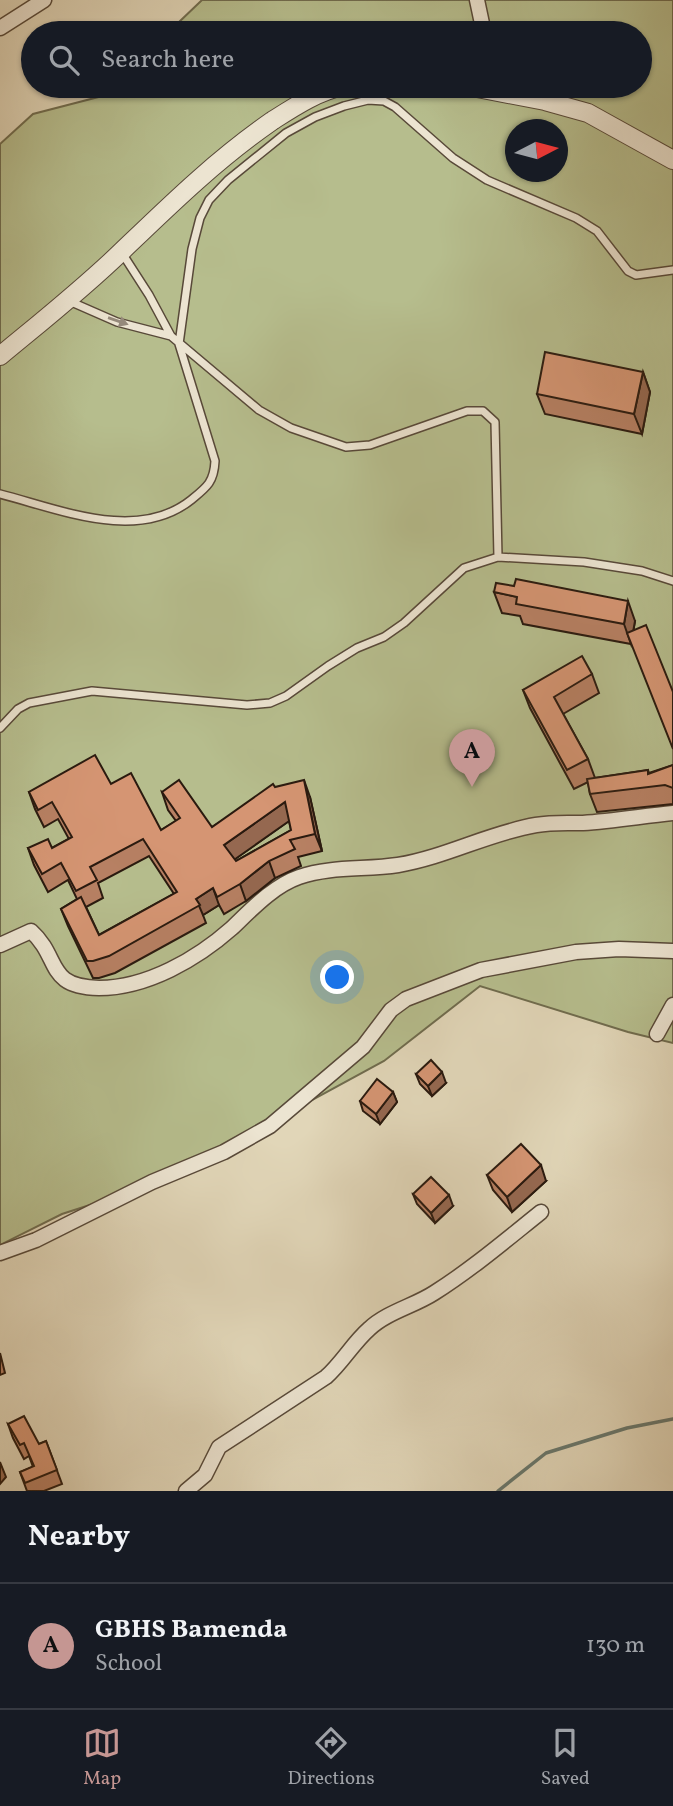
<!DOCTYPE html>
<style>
body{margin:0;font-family:Vollkorn,serif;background:#20242c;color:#f1f3f6}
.compass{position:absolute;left:505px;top:119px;width:63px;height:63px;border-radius:50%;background:#171b24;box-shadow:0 2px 5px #0004;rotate:84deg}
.you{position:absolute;left:338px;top:978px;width:24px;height:24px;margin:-18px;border:5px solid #fff;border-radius:50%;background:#1a73e8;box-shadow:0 0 0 10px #1a73e833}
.badge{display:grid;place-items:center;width:46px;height:46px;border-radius:50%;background:#c59692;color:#111;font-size:23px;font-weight:700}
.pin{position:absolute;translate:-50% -58px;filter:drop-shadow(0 2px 4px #0008)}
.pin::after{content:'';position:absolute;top:37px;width:24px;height:21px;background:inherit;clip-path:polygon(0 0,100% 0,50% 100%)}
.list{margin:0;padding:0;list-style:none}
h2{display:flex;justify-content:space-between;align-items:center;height:91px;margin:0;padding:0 28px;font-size:30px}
h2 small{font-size:23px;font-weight:400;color:#9ea1a6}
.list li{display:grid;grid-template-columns:46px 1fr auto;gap:21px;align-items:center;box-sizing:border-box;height:126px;padding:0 28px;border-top:2px solid #363941}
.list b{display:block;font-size:26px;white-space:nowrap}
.list p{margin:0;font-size:23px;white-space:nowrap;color:#9ea1a6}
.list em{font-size:23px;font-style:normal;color:#9ea1a6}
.icon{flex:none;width:38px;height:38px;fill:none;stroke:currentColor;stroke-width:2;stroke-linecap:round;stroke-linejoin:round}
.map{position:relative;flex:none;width:673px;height:1491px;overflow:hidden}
.search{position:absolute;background:#171b24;box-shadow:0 2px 5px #0004;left:21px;right:21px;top:21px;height:77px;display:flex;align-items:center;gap:18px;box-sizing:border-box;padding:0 24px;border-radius:38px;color:#9ea1a6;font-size:26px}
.sheet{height:217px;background:#171b24}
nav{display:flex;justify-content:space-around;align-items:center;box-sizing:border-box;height:98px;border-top:2px solid #363941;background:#171b24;font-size:19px;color:#9ea1a6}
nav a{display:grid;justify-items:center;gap:4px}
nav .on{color:#c59692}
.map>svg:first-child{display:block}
</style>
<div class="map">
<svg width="673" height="1491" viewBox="0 0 673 1491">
<rect width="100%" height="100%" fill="#e1d6b8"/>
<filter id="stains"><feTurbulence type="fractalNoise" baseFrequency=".00286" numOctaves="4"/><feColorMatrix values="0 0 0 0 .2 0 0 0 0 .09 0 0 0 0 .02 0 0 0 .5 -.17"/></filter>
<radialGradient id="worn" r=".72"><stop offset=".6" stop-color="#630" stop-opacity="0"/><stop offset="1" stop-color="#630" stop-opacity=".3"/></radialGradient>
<!-- green -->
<path fill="#b6bd8d" stroke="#706c4e" stroke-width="2" fill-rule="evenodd" d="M202,0H673V1043L628,1032L480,986L384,1061L161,1182L62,1214L0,1245V144L33,114L141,86H640V33H178L177,24ZM516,130H558V172H516Z"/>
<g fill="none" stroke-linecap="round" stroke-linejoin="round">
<!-- stream -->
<path stroke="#6a796e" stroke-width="3.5" d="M498,1491L546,1453L627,1428L673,1419"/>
<!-- service casing -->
<g stroke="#584939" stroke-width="10">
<path id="service" d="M122,253L149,295L171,336L259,410L291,428L346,447L370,445L467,411H483L495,422L498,557
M69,301L117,322L171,336
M0,494C59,509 137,543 191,500C207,487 214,482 215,461L179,344L192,249L200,218L209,200L228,180L286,133L315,117L344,106L368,100L384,101L395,107L453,158L487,180L576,218L597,231L628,271L636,275L673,270
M0,728L18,709L29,703L92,691L247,705L270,703L286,696L328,666L357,648L384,637L404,623L464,568L498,557L584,562L642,571L673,581"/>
</g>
<!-- minor casing -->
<g stroke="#584939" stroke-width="17">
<path id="minor" d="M477,0L484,33
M0,28L44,0
M0,945L31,931C61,958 45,987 99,988C147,988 197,959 232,928C251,910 273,886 299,877C331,866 365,870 398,865C446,857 489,833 536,825C552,822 567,823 583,823C613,821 643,816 673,813
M657,1034L673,1005
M0,1253L36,1240L152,1182L224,1152L270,1126L363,1047L391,1010L406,999L481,970L576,952L619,949L673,951
M186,1491L205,1475L219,1447L326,1377C342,1363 353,1343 369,1329C387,1312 414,1306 434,1293C472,1269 506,1240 541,1212"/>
</g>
<!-- tertiary casing -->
<g stroke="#584939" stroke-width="20">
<path id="tertiary" d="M467,86L545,101L588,113L673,160
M0,356C41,322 84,288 122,251C171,204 216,160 272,121C294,107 318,91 344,86"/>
</g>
<!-- service -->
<use href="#service" stroke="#ece4d1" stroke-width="7"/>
<!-- minor -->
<use href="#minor" stroke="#ece4d1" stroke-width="14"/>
<!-- tertiary -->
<use href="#tertiary" stroke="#ece4d1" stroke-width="18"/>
</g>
<!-- wall -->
<path fill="#b78063" stroke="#2a1a0f" stroke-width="2" fill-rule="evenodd" d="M643,372L650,392L642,434L545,414L537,394Z
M494,592L635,621L631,644L523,624L520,616L502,613Z
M592,674L599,693L563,714L588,759L595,778L648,770L649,773L673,765V804L597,812L590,794L588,782L574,789L530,708L523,690Z
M111,784L161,830L176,821L168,810L162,792L212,827L275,787L310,797L322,851L298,857L301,866L275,878L246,901L224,914L219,905L203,915L206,923L115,973L99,978H93L68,926L61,909L77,899L68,880L48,892L34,865L28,848H52L69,839L58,819L44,827L35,809L29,792ZM289,821L291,830L236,861L235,859ZM149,856L174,894L99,935L86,907L103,898L98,883Z
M416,1074L446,1083L432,1096L420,1084Z
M393,1092L397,1102L380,1124L363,1111L360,1101Z
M487,1175L546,1181L512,1212L493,1190Z
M413,1194L453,1206L435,1223L417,1204Z
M0,1353L5,1373L0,1375Z
M8,1424L39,1444L46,1441L62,1484L44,1491H27L20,1472L33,1467L29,1456L24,1459L13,1438Z"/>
<!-- shaded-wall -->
<path fill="#956850" stroke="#2a1a0f" stroke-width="2" d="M643,372L650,392L642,434L634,414Z
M628,601L635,621L631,644L624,624Z
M304,780L310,797L322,851L315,834Z
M285,802L292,819L231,862L224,845Z
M269,861L275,878L246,901L240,884Z
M213,888L219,905L203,915L196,899Z
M442,1072L446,1083L432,1096L428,1086Z
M393,1092L397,1102L380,1124L376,1114Z
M541,1165L546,1181L512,1212L507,1197Z
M449,1195L453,1206L435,1223L431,1213Z
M0,1462L6,1477L0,1484Z"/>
<!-- building -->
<path fill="#d59573" stroke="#2a1a0f" stroke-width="2" fill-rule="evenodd" d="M545,352L643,372L634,414L537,394Z
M516,579L628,601L624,624L516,604L517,597L494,592L496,583L514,586Z
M646,625L673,692V749L627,633Z
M582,656L592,674L554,697L588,759L567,770L523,690Z
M95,755L111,784L131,773L161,830L180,818L162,792L179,780L212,827L273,784L275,787L304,780L315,834L290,840L295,849L269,861L240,884L217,897L213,888L196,899L200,905L109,956L93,961H87L61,909L81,897L99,935L177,892L143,839L90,867L97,880L76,891L61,863L42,874L28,848L48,839L52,848L72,837L52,802L38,810L29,792ZM285,802L291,830L236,861L224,845Z
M673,765V788L665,785L590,794L587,779L648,770V774Z
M431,1060L442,1072L428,1086L416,1074Z
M377,1079L393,1092L376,1114L360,1101Z
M521,1144L541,1165L507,1197L487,1175Z
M431,1177L449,1195L431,1213L413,1194Z
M24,1416L39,1444L46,1441L57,1470L25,1483L20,1472L34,1466L24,1443L20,1445L8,1424Z"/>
<!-- one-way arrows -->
<defs><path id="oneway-solid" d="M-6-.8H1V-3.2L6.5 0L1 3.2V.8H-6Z" transform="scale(1.75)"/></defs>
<use fill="#95897a" href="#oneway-solid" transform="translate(118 321) rotate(19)"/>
<rect width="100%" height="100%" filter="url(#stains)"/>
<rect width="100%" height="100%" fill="url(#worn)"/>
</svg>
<svg class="compass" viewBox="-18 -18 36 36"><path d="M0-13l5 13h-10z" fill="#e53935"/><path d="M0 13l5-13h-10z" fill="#9ea1a6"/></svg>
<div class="you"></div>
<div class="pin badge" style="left:472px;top:787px">A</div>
<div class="search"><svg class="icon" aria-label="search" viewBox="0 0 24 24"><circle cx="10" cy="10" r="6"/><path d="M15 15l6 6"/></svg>Search here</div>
</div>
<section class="sheet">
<h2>Nearby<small></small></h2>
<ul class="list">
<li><span class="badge">A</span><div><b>GBHS Bamenda</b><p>School</p></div><em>130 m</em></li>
</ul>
</section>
<nav>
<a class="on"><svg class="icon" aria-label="map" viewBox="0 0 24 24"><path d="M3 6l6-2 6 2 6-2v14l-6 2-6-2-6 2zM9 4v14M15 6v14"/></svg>Map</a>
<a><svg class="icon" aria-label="directions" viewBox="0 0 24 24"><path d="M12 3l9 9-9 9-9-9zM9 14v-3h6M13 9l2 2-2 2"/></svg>Directions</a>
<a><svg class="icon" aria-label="saved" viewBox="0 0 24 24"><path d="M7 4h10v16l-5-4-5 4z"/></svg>Saved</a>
</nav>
